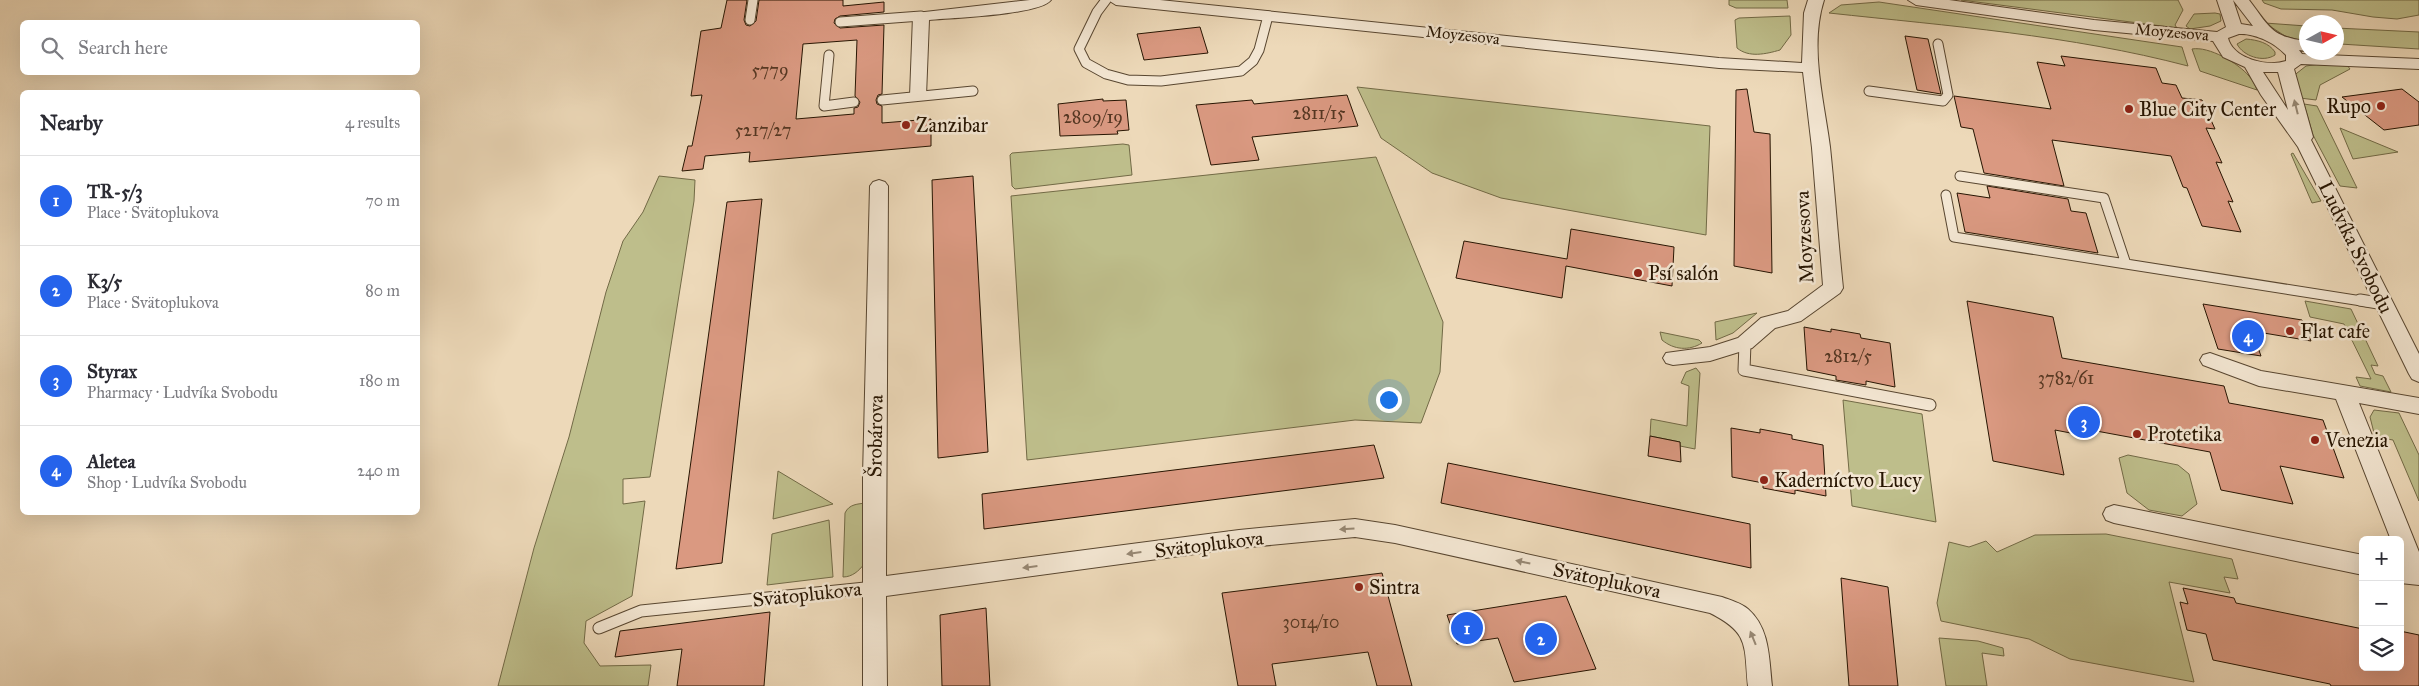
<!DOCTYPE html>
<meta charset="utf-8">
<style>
body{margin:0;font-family:"IM FELL Great Primer",serif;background:#f7f7f7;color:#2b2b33}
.controls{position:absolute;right:15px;bottom:15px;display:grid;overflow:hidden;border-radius:8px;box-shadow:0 5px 20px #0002}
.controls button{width:45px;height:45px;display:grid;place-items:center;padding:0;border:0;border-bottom:1px solid #e1e1e2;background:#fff;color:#2b2b33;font:25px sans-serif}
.compass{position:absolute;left:2299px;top:15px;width:45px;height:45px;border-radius:50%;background:#fff;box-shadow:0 5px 20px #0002;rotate:82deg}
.you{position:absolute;left:1388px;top:399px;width:18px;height:18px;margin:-12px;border:4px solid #fff;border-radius:50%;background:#1a73e8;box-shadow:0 0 0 8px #1a73e833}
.badge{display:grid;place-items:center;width:32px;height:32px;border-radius:50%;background:#2563eb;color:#fff;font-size:16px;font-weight:700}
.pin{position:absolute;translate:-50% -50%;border:2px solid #fff;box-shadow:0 1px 5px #0006}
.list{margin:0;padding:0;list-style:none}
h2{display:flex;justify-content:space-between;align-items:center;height:65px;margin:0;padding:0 20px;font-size:21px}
h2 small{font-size:16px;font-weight:400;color:#7c7c81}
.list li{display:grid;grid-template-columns:32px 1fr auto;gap:15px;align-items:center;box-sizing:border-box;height:90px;padding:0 20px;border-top:1px solid #e1e1e2}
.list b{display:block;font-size:19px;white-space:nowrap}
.list p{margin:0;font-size:16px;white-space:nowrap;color:#7c7c81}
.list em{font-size:16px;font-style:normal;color:#7c7c81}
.icon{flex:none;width:28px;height:28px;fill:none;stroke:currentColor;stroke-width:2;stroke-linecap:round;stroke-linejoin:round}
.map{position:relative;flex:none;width:2419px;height:686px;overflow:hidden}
.search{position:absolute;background:#fff;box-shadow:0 5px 20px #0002;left:20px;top:20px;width:400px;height:55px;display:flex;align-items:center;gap:12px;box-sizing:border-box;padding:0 18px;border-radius:8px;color:#7c7c81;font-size:19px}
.panel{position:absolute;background:#fff;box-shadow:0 5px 20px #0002;left:20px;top:90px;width:400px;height:425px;border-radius:8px}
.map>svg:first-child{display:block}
</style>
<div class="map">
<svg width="2419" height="686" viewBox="0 0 2419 686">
<rect width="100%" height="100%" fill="#edd9b9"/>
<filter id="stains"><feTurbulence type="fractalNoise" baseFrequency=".004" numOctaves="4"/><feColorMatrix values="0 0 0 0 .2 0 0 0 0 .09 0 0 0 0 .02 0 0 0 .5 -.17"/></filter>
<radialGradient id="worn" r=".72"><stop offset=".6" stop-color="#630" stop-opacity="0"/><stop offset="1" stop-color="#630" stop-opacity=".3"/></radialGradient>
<!-- green -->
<path fill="#bebe8b" stroke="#726a46" d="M1729,0H1787L1788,8H1736L1729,5Z
M1961,0H2178L2183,10L2175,25L2177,28Z
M2262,0H2419V15L2397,19L2373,17L2332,10L2281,9L2264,3Z
M1879,2L2182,47L2188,66C2070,35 1949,26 1829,13L1841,5Z
M2215,13L2220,14L2221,21L2210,26L2190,29L2186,26L2194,14Z
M1790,16L1791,35L1780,50C1766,54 1749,58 1737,48L1735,20L1739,18Z
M2265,23L2306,26V42L2285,36Z
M2336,28L2419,32V49L2340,44L2337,41Z
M2246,39C2258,40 2269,43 2275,52V55C2263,63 2243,56 2237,44Z
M2192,49C2209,46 2238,63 2249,76C2253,80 2255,85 2257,90L2200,71Z
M2320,64L2347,65L2350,69L2320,85L2316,100L2300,98L2292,77L2306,66Z
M1357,87L1710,126L1706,235L1501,198L1432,173L1381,138Z
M2304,104L2317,106L2357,188L2340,186L2313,135Z
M2340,128L2398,152L2353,159Z
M1123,144L1129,145L1132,175L1015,189L1012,186L1010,155L1012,153Z
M2293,153L2321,201L2312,203L2291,154Z
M1376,157L1443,322L1440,372L1421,423L1355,420L1027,460L1011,196Z
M659,176L695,180L694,201L650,477L623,479V504L645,501L632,596L586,621L584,643L600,666L651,665L648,686H498L534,548L569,437L606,292L623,241L643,212Z
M2305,301L2351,309L2378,366L2371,365L2375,374L2383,376L2391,392L2360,386L2356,377L2371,379L2344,324L2310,317Z
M1757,313L1733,333L1716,340L1715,322Z
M1660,332L1699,340L1702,343C1689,351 1674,350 1662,340Z
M1696,368L1700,373L1695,449L1680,446V442L1650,436L1651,419L1687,426L1689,386L1681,383L1686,372Z
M1843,400L1922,414L1936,522L1852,506Z
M2374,410L2399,413L2419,455V501L2393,440L2375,437L2370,417Z
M2128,455L2178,465L2189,474L2197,504L2182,516L2149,510L2127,493L2119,458Z
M778,471L833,504L773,519Z
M866,503L864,564C859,571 852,577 843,577L845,513C849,504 858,504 866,503Z
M829,520L833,577L767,585L772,534Z
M2106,534L2232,559L2238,579L2224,577L2230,593L2169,582L2194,682L2070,659L2029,639L1941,621L1937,603L1949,542L1969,547L1986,541L1997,552L2035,535Z
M1939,638L1978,641L2003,648L2004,656L1982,653L1987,686H1946Z"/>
<!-- building -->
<path fill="#da9981" stroke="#271502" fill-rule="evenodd" d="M727,0H747L744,20L746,25L750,26L756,21L759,0H843V6L884,2V12L840,16L835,19L834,23L840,28L884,25L882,94L878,95L876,100L877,104L882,106V123L931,119V146L749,162L750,152L705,156L703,169L682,171L688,146H692L702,95L691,96L701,31L721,28ZM857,40L855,96L860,102L858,107L854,108V114L796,119L803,44Z
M1200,27L1208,53L1144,60L1137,34Z
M1905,36L1928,39L1941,94L1917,90Z
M2061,56L2156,68L2162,83L2176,85L2182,98L2202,100L2215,129L2206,128L2222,163L2216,162L2233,202L2228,201L2241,232L2202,226L2187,188L2183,187L2171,156L2052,140L2064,186L1984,173L1973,129L1961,127L1954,96L2051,109L2037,62L2065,66Z
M1747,89L1754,132L1770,134L1772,273L1734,266L1736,90Z
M2402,89L2419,102V125L2384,130L2342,97Z
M1347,95L1358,126L1252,137L1259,160L1211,165L1196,105L1252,100L1254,104Z
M1103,99V101L1126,100L1129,130L1117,131L1118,134L1060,136L1058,104Z
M973,176L988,452L938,458L932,180Z
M1987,186L2068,199L2071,211L2086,213L2098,253L1965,232L1957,193L1990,198Z
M762,199L722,563L676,569L727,202Z
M1571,229L1674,247L1672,286L1566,266L1562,298L1456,278L1464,241L1567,259Z
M1967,301L2053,317L2062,358L2224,386L2229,403L2323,420L2344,478L2280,466L2293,504L2221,490L2210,452L2080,428L2081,435L2055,430L2064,475L1993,461Z
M2203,304L2302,320L2311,341L2252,331L2261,356L2218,349Z
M1804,327L1831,332V329L1860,334L1861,338L1890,343L1895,387L1866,381V385L1836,380V376L1807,370Z
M1731,428L1760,433V429L1792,435V439L1823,445L1826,496L1795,490V494L1763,488V483L1732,477Z
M1650,436L1680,442L1681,462L1648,456Z
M1374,445L1384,478L984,529L982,494Z
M1448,463L1750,524L1751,568L1441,503Z
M1382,573L1412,686H1377L1368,652L1272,664L1276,686H1238L1222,593Z
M1841,578L1888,587L1898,686H1849Z
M2183,588L2234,598L2236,603L2363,629V667H2400V631L2419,635V686H2331L2330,684L2213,660L2206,634L2187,630L2180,602L2188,604Z
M1566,596L1596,669L1514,682L1498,638L1457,644L1447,615Z
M986,608L990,686H942L940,615Z
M770,612L764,686H677L682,649L615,657L620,631Z"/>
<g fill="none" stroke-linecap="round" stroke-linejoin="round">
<!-- service-far1 casing -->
<g stroke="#584630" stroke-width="11">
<path id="service-far1" d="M1106,0L1097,12L1079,49L1086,63L1106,74L1128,80L1161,81L1241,71L1253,61L1259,50L1268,16
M750,20L753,0
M840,22L921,16
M829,55L824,106L854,102
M1869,91L1943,101L1948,95L1938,44
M882,100L973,91
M1960,176L2104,198L2126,264L2368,302
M1946,195L1954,237L2126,264"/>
</g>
<!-- service casing -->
<g stroke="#584630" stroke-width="13">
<path id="service" d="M2360,300L2384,304
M1745,343L1744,370L1930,405
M599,628L641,611L875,587"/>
</g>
<!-- minor casing -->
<g stroke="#584630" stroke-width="2">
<path id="minor" d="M1030,0H1051C1040,15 950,18 929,20L926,96L924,100H912L910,96L913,16L916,13Z
M1108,0H1160L1719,58L1802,63L1804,13L1808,0H1824C1809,47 1824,100 1830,147C1835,194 1838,241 1843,288L1840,293L1801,321L1775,328L1752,348L1710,361L1673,365L1666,363L1663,358L1666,353L1710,347L1738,338L1761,318L1788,311L1823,285L1812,148L1803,72L1719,68L1116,5Z
M1908,0H1949L2094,20L2217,32L2226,27L2217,0H2233L2241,24L2253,26L2233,0H2249C2269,26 2271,37 2306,41V51L2299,50L2302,54L2419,59V69L2301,64L2294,69L2313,137L2311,140L2419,354V382L2412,379L2409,374L2298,147L2261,95L2245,67L2223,57L2213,41L2094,30L1916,5ZM2239,34C2255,33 2275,43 2286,55V61C2268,67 2233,59 2228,38ZM2263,72H2278L2288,110Z
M879,180L885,182L888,186L886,576L1239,530L1355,519L1395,525L1722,597C1730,600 1741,603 1748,609C1770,628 1769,659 1772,686H1748C1744,646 1750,633 1710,613L1395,543L1355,537L1239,548L886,596L887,686H863V476L870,186L873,182Z
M2210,353L2261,371L2419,398V414L2359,403L2419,552V585L2400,583V540H2391L2336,399L2259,386L2203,365L2200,360L2203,355Z
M2114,505L2363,555V575L2114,523L2106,520L2103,514L2106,508Z"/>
</g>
<!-- service-far1 -->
<use href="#service-far1" stroke="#f3e6d2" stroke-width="9"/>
<!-- service -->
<use href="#service" stroke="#f3e6d2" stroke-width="11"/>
<!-- minor -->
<use href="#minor" fill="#f3e6d2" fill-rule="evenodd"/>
</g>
<!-- one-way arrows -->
<defs><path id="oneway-solid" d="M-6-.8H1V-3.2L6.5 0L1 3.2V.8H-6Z" transform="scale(1.25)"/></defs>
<g fill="#978874">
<use href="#oneway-solid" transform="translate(2296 107) rotate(-104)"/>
<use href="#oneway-solid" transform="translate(1347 529) rotate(176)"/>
<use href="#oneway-solid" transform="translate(1134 553) rotate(172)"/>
<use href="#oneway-solid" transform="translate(1523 562) rotate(-168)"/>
<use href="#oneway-solid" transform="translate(1030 567) rotate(173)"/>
<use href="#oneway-solid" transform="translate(1753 638) rotate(-112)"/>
</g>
<!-- markers -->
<g fill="#8f2418" stroke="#f3e6d2" stroke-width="2">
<circle cx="2381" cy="106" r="5"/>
<circle cx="2129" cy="109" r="5"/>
<circle cx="906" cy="125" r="5"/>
<circle cx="1638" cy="273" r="5"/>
<circle cx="2290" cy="331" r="5"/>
<circle cx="2137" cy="434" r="5"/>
<circle cx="2315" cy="440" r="5"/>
<circle cx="1764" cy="480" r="5"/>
<circle cx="1359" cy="587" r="5"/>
</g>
<g text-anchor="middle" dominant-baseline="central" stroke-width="5" stroke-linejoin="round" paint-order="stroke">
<!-- far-street labels -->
<g font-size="16" fill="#271502" stroke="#f3e6d2">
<text transform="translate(2172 32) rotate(5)">Moyzesova</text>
<text transform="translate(1463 35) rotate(6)">Moyzesova</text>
</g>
<!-- number labels -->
<g font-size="18" fill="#543622">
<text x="770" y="70">5779</text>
<text x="1319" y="113">2811/15</text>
<text x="1093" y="117">2809/19</text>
<text x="763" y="130">5217/27</text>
<text x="1848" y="356">2812/5</text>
<text x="2066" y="378">3782/61</text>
<text x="1311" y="622">3014/10</text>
</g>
<!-- poi labels -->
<g font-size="20" fill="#271502" stroke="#f3e6d2" text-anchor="start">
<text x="2371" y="106" text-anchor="end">Rupo</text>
<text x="2139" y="109">Blue City Center</text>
<text x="916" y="125">Zanzibar</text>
<text x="1648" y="273">Psí salón</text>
<text x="2300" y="331">Flat cafe</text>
<text x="2147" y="434">Protetika</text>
<text x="2325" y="440">Venezia</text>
<text x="1774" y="480">Kaderníctvo Lucy</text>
<text x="1369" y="587">Sintra</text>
</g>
<!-- street labels -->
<g font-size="20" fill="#271502" stroke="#f3e6d2">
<text transform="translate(1804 237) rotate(-93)">Moyzesova</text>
<text transform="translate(2356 247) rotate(64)">Ludvíka Svobodu</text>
<text transform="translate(875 436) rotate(-89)">Šrobárova</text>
<text transform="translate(1209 544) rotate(-7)">Svätoplukova</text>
<text transform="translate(1607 580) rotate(12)">Svätoplukova</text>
<text transform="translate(807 594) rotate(-6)">Svätoplukova</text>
</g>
</g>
<rect width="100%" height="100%" filter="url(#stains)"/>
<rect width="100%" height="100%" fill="url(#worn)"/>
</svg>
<div class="controls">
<button>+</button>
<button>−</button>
<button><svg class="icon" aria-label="layers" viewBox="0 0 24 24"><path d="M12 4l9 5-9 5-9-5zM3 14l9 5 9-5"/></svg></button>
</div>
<svg class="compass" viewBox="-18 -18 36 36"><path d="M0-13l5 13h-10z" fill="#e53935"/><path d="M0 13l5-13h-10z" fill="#7c7c81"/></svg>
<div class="you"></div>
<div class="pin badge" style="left:1467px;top:628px">1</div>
<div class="pin badge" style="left:1541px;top:639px">2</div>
<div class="pin badge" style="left:2084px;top:422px">3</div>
<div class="pin badge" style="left:2248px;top:336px">4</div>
<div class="search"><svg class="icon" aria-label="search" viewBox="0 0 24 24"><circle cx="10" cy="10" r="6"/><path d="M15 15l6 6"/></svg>Search here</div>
<section class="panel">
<h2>Nearby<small>4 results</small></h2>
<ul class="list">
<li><span class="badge">1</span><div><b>TR-5/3</b><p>Place · Svätoplukova</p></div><em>70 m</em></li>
<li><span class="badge">2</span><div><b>K3/5</b><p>Place · Svätoplukova</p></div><em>80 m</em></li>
<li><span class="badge">3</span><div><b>Styrax</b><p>Pharmacy · Ludvíka Svobodu</p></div><em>180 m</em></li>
<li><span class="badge">4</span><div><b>Aletea</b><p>Shop · Ludvíka Svobodu</p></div><em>240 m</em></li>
</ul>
</section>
</div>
